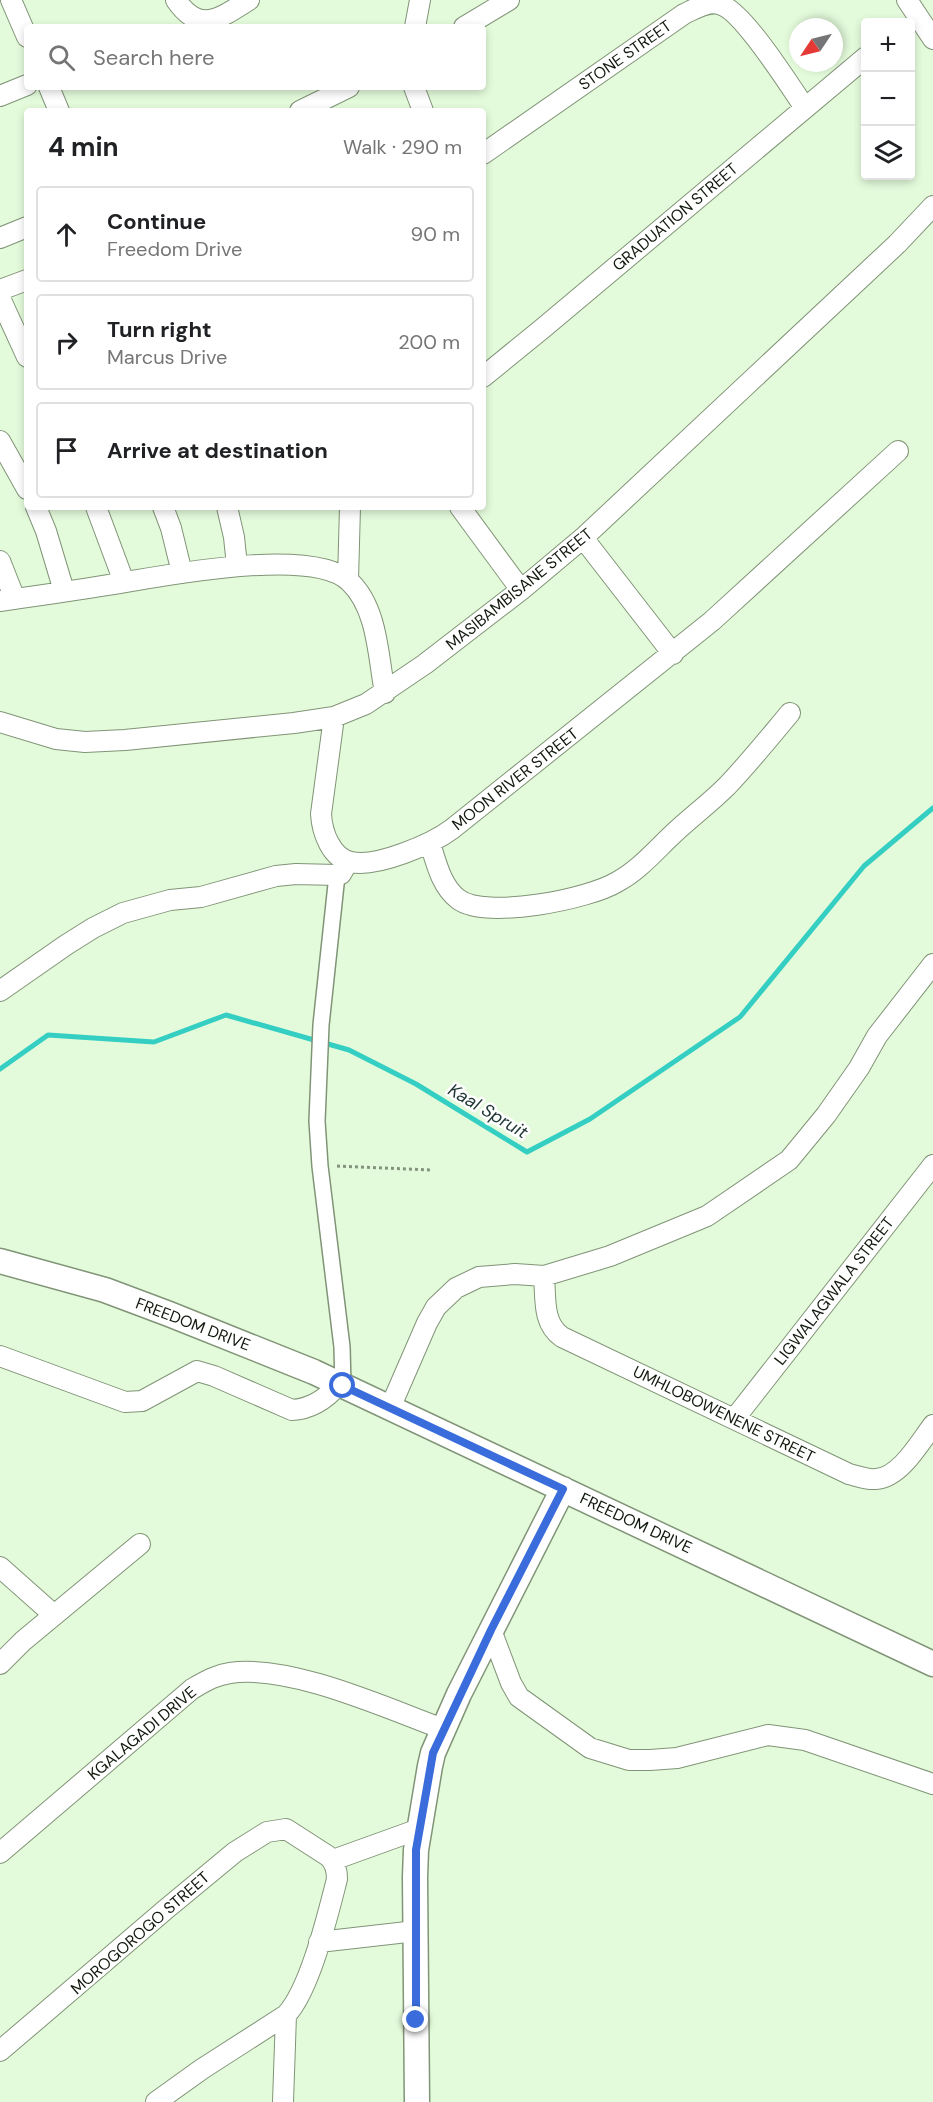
<!DOCTYPE html>
<meta charset="utf-8">
<style>
body{margin:0;font-family:"DM Sans",sans-serif;background:#f2f2f2;color:#202124}
.controls{position:absolute;right:18px;top:18px;display:grid;overflow:hidden;border-radius:6px;box-shadow:0 3px 9px #0003}
.controls button{width:54px;height:54px;display:grid;place-items:center;padding:0;border:0;border-bottom:2px solid #e0e0e0;background:#fff;color:#202124;font:30px sans-serif}
.compass{position:absolute;left:789px;top:18px;width:54px;height:54px;border-radius:50%;background:#fff;box-shadow:0 3px 9px #0003;rotate:235deg}
.stop{position:absolute;width:18px;height:18px;margin:-14px;border:4px solid #3a6cdc;border-radius:50%;background:#fff}
.stop.end{background:#3a6cdc;border-color:#fff;box-shadow:0 2px 6px #0008}
.list{margin:0;padding:0;list-style:none}
h2{display:flex;justify-content:space-between;align-items:center;height:78px;margin:0;padding:0 24px;font-size:26px}
h2 small{font-size:20px;font-weight:400;color:#757577}
.list li{display:grid;grid-template-columns:39px 1fr auto;gap:18px;align-items:center;box-sizing:border-box;height:96px;margin:0 12px 12px;padding:0 12px;border:2px solid #e0e0e0;border-radius:6px}
.list b{display:block;font-size:22px;white-space:nowrap}
.list p{margin:0;font-size:20px;white-space:nowrap;color:#757577}
.list em{font-size:20px;font-style:normal;color:#757577}
.icon{flex:none;width:33px;height:33px;fill:none;stroke:currentColor;stroke-width:2;stroke-linecap:round;stroke-linejoin:round}
.map{position:relative;flex:none;width:933px;height:2102px;overflow:hidden}
.search{position:absolute;background:#fff;box-shadow:0 3px 9px #0003;left:24px;top:24px;width:462px;height:66px;display:flex;align-items:center;gap:15px;box-sizing:border-box;padding:0 21px;border-radius:6px;color:#757577;font-size:22px}
.panel{position:absolute;background:#fff;box-shadow:0 3px 9px #0003;left:24px;top:108px;width:462px;height:402px;border-radius:6px}
.map>svg:first-child{display:block}
</style>
<div class="map">
<svg width="933" height="2102" viewBox="0 0 933 2102">
<rect width="100%" height="100%" fill="#e4fbdb"/>
<g fill="none" stroke-linecap="round" stroke-linejoin="round">
<!-- stream -->
<path stroke="#35cec3" stroke-width="5" d="M0,1069L48,1035L154,1042L226,1015L349,1050L416,1084L527,1152L590,1119L740,1017L864,866L933,808"/>
<!-- pedestrian casing -->
<g stroke="#809477" stroke-width="18">
<path id="pedestrian" d="M337,875L321,1025L317,1121L320,1166L342,1347L343,1386"/>
</g>
<!-- minor casing -->
<g stroke="#809477" stroke-width="22">
<path id="minor" d="M11,0L27,37
M176,0C200,35 220,18 249,0
M907,0L933,39
M415,27L420,0
M464,27L509,0
M49,87L59,111
M414,87L423,111
M0,96L27,85
M300,111L349,87
M483,154L684,14C695,9 707,1 719,4C742,9 790,86 805,108
M0,238L27,227
M0,290L27,280
M0,298L27,357
M483,377L542,329L866,57
M0,441L27,489
M36,507L46,531L64,591
M96,507L124,582
M163,507L171,528L182,573
M227,507L234,537L237,566
M460,507L521,590
M583,538L673,654
M0,561L15,599
M348,580L350,507
M0,601C36,596 72,591 108,585C159,577 313,545 350,582C378,609 378,657 385,693
M334,717L321,814C322,832 331,858 351,862C376,868 432,844 452,829L712,621L898,451
M0,722L56,739L85,742L125,740L294,723L334,717L366,704L425,664L521,590L583,538L897,244L933,206
M430,843C436,862 441,886 458,899C485,920 589,899 617,882C638,871 655,851 672,835C690,818 710,803 727,786C749,763 769,738 790,713
M0,991L66,945L93,928L123,913L170,900L201,897L276,876L296,874L337,875L341,874L348,862
M544,1276C546,1298 542,1323 562,1337L849,1474C857,1476 867,1480 876,1479C900,1478 920,1442 933,1425
M0,1356L125,1402L142,1401L197,1371L214,1376L292,1410C311,1409 327,1398 339,1384
M390,1408L427,1323L436,1307L456,1288L479,1277L515,1274L544,1276L610,1256L707,1216L789,1160L826,1115L859,1068L877,1036L933,964
M735,1418L933,1165
M0,1567L54,1615
M491,1630L511,1683L519,1697L590,1748L629,1760H650L677,1758L768,1735L805,1740L933,1784
M0,1664L23,1641L140,1544
M0,1853L192,1689C204,1682 215,1675 230,1673C290,1664 386,1708 443,1729
M333,1860L419,1829
M319,1942L416,1931
M0,2051L165,1910L235,1852L267,1832L286,1829L328,1856C335,1862 337,1870 337,1879C328,1914 310,1990 286,2015L202,2069L156,2102
M283,2102L286,2015"/>
</g>
<!-- tertiary casing -->
<g stroke="#809477" stroke-width="27">
<path id="tertiary" d="M0,1261L105,1290L169,1314L314,1372L933,1664
M417,2102L415,1877L416,1850L430,1766L433,1753L459,1694L563,1489"/>
</g>
<!-- path -->
<path stroke="#83937d" stroke-width="3" stroke-dasharray="3 3" stroke-linecap="butt" d="M337,1166L431,1170"/>
<!-- pedestrian -->
<use href="#pedestrian" stroke="#fff" stroke-width="15"/>
<!-- minor -->
<use href="#minor" stroke="#fff" stroke-width="20"/>
<!-- tertiary -->
<use href="#tertiary" stroke="#fff" stroke-width="24"/>
</g>
<g fill="none" stroke-linecap="round" stroke-linejoin="round">
<!-- route -->
<path stroke="#3a6cdc" stroke-width="8" d="M343,1386L563,1489L491,1630L433,1753L416,1850V2020"/>
</g>
<g text-anchor="middle" dominant-baseline="central" stroke-width="5" stroke-linejoin="round" paint-order="stroke">
<!-- street labels -->
<g font-size="16" fill="#11190e" stroke="#fff">
<text transform="translate(625 55) rotate(-35)">STONE STREET</text>
<text transform="translate(675 217) rotate(-40)">GRADUATION STREET</text>
<text transform="translate(519 589) rotate(-39)">MASIBAMBISANE STREET</text>
<text transform="translate(515 779) rotate(-38)">MOON RIVER STREET</text>
<text transform="translate(834 1291) rotate(-52)">LIGWALAGWALA STREET</text>
<text transform="translate(193 1324) rotate(21)">FREEDOM DRIVE</text>
<text transform="translate(724 1414) rotate(26)">UMHLOBOWENENE STREET</text>
<text transform="translate(636 1523) rotate(25)">FREEDOM DRIVE</text>
<text transform="translate(142 1733) rotate(-40)">KGALAGADI DRIVE</text>
<text transform="translate(140 1933) rotate(-41)">MOROGOROGO STREET</text>
</g>
<!-- water labels -->
<g font-size="18" font-style="italic" fill="#1f3835" stroke="#fff">
<text transform="translate(488 1111) rotate(31)">Kaal Spruit</text>
</g>
</g>
</svg>
<div class="controls">
<button>+</button>
<button>−</button>
<button><svg class="icon" aria-label="layers" viewBox="0 0 24 24"><path d="M12 4l9 5-9 5-9-5zM3 14l9 5 9-5"/></svg></button>
</div>
<svg class="compass" viewBox="-18 -18 36 36"><path d="M0-13l5 13h-10z" fill="#e53935"/><path d="M0 13l5-13h-10z" fill="#757577"/></svg>
<div class="stop" style="left:343px;top:1386px"></div>
<div class="stop end" style="left:416px;top:2020px"></div>
<div class="search"><svg class="icon" aria-label="search" viewBox="0 0 24 24"><circle cx="10" cy="10" r="6"/><path d="M15 15l6 6"/></svg>Search here</div>
<section class="panel">
<h2>4 min<small>Walk · 290 m</small></h2>
<ul class="list">
<li><svg class="icon" aria-label="ahead" viewBox="0 0 24 24"><path d="M12 20V5M6 11l6-6 6 6"/></svg><div><b>Continue</b><p>Freedom Drive</p></div><em>90 m</em></li>
<li><svg class="icon" aria-label="right" viewBox="0 0 24 24"><path d="M7 20v-9h11M14 6l5 5-5 5"/></svg><div><b>Turn right</b><p>Marcus Drive</p></div><em>200 m</em></li>
<li><svg class="icon" aria-label="arrive" viewBox="0 0 24 24"><path d="M6 21V4h12l-3 4 3 4H6"/></svg><div><b>Arrive at destination</b></div></li>
</ul>
</section>
</div>
